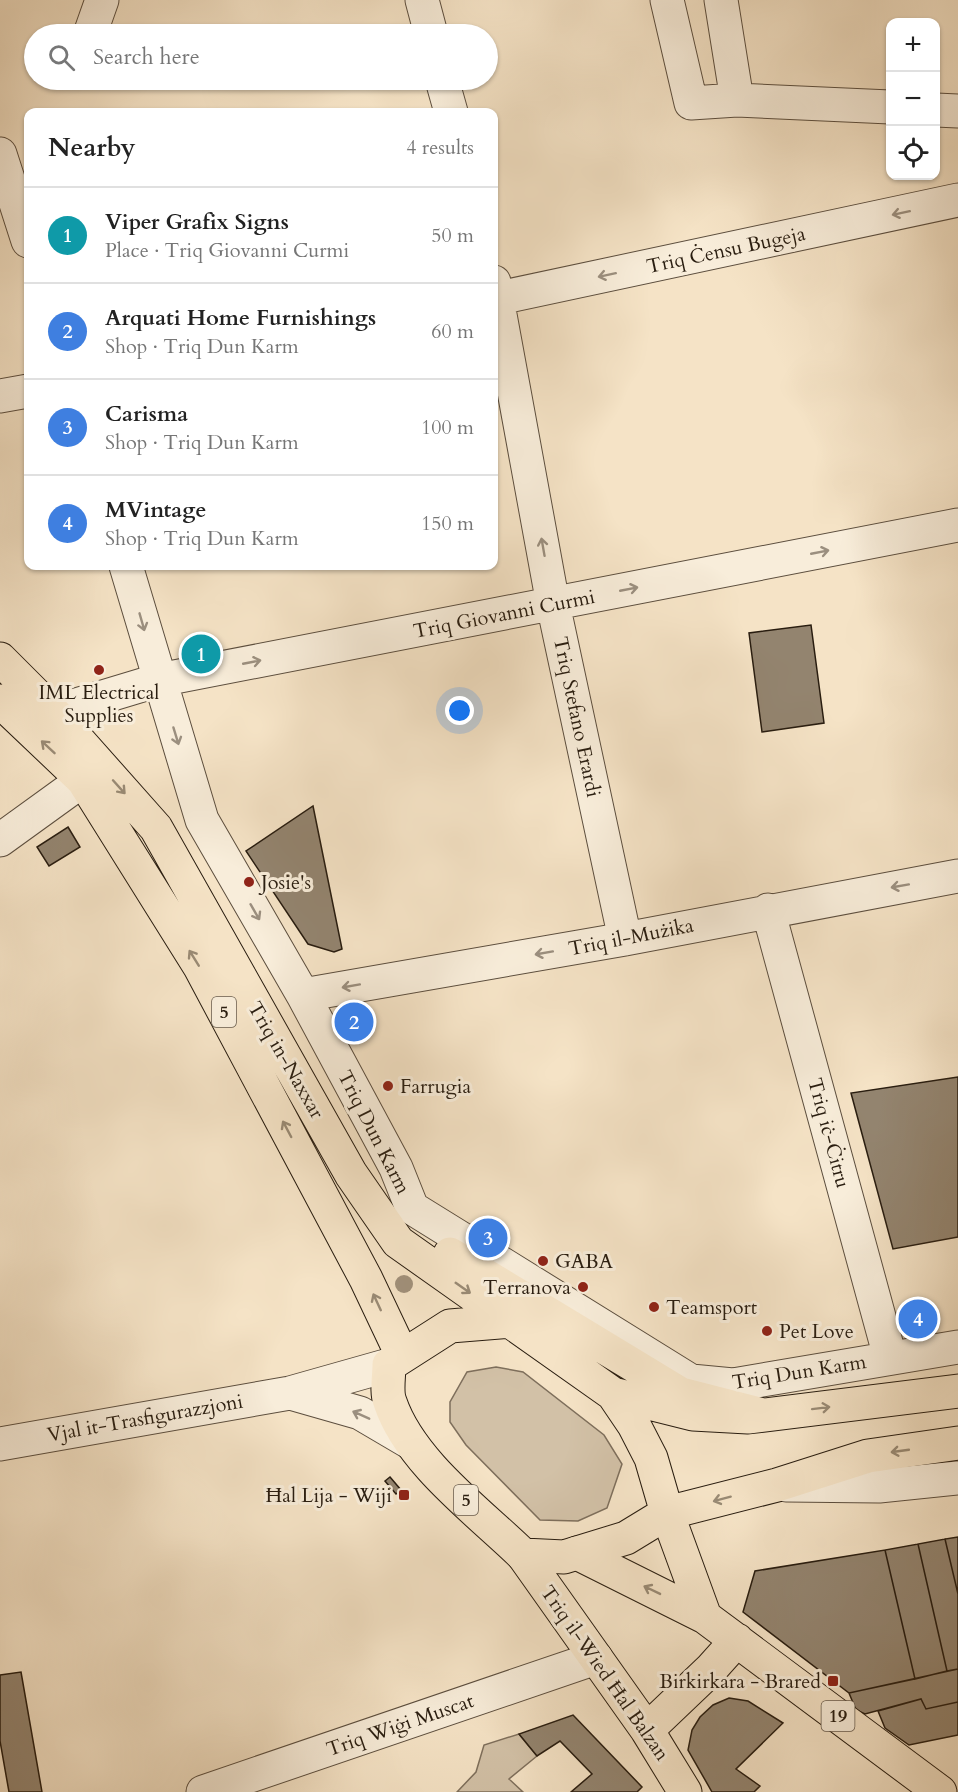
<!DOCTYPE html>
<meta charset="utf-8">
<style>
body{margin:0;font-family:Cardo,serif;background:#f2f2f2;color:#222}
.controls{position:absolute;right:18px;top:18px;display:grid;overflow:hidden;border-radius:12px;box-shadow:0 2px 4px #0004}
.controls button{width:54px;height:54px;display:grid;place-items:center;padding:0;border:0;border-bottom:2px solid #e0e0e0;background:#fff;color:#222;font:30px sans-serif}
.you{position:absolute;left:460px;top:711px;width:21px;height:21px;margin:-15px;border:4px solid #fff;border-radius:50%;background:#1a73e8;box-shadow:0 0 0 9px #1a73e833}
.badge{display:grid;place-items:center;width:39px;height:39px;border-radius:50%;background:#0f766e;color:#fff;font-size:20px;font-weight:700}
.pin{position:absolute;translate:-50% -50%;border:3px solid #fff;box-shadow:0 2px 6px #0006}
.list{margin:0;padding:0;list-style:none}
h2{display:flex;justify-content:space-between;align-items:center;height:78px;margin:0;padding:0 24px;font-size:26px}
h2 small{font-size:20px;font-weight:400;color:#767676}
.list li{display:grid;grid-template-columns:39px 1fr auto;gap:18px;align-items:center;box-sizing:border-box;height:96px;padding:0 24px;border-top:2px solid #e0e0e0}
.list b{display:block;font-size:22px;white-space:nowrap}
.list p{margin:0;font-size:20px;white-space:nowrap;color:#767676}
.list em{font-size:20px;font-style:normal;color:#767676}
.icon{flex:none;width:33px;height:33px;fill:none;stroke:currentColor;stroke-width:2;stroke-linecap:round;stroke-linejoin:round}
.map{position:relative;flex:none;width:958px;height:1792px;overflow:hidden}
.search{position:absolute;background:#fff;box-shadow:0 2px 4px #0004;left:24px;top:24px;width:474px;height:66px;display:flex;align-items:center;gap:15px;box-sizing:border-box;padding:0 21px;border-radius:33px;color:#767676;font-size:22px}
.panel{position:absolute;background:#fff;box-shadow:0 2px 4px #0004;left:24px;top:108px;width:474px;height:462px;border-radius:12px}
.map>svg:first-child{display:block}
</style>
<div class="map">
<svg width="958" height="1792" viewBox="0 0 958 1792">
<rect width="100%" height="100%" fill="#f5e3c6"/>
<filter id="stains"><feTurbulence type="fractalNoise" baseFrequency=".00333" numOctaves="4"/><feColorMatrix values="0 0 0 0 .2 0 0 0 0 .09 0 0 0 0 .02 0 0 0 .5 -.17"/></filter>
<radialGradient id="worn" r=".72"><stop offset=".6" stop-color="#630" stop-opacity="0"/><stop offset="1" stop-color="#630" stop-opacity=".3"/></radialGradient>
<!-- green -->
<path fill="#d2c1a7" stroke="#7e6f5c" stroke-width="1.5" d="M496,1367L523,1372L604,1435L622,1464L607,1508L578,1521L540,1520L466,1445L450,1422V1402L467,1372Z
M519,1734L537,1756L509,1779L523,1792H457L476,1772L484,1745Z"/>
<!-- building -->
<path fill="#93846f" stroke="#291d10" stroke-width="1.5" d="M811,625L824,723L762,732L749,633Z
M313,806L342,949L334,952L308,944L246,851Z
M68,827L80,847L49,866L37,847Z
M958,1077V1237L893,1249L851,1093Z
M390,1477L401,1490L396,1494L385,1481Z
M958,1537V1594L945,1539Z
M945,1539L958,1594V1669L947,1671L918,1544Z
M918,1544L947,1671L915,1679L885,1550Z
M885,1550L915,1679L849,1693L743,1612L755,1571Z
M958,1669V1702L926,1709L921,1699L865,1714L856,1710L849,1693Z
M21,1672L42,1792H9L0,1741V1675Z
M729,1698L748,1701L783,1723L736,1769L760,1786L754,1792H712L688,1750L692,1730L700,1717L713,1705Z
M921,1699L926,1709L958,1702V1735L909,1745L885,1728L878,1711Z
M573,1715L642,1787L637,1792H571L592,1774L560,1741L537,1756L519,1734Z"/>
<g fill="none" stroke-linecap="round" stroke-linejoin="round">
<!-- minor casing -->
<g stroke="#5c4e3e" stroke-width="35">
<path id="minor" d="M422,0L431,34
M667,0L691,103L737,100L721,0
M90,34L102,0
M442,80L451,112
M737,100L890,107
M936,110L958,111
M0,154L28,241
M494,282L553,604L625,939
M494,299L958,200
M0,396L28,391
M126,566L202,820L303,995L396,1168L412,1208L691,1381L733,1385L958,1347
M53,712L159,680L958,525
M0,840L83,780
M768,910L890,1357
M303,995L625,939L958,876
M290,1393L360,1413L411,1443
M0,1444L290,1393L389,1365
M786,1485L879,1486L958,1478
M203,1792L596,1658"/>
</g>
<!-- major casing -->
<g stroke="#291d10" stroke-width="35">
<path id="major" d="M667,1513L705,1617
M577,1553L705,1617L940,1792
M523,1555L647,1730L685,1792
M647,1730L711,1669L737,1640"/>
</g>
<!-- highway casing -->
<g stroke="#291d10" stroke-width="35">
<path id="highway" d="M0,659L53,712L156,828L351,1174L398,1242L613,1394L634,1425L651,1458L667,1513
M0,701L83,780L200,967L366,1279L402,1355
M450,1254L681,1394L763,1415
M511,1321L450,1326L389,1365C389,1376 386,1392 390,1402C410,1462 479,1512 523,1555L564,1557L626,1538L667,1513L777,1485L868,1456L958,1443
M613,1394L693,1414L748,1417L958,1391"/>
</g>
<!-- minor -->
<use href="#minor" stroke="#f8edda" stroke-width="33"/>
<!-- major -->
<use href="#major" stroke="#f5e3c6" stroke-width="33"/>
<!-- highway -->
<use href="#highway" stroke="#f5e3c6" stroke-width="33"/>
</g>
<!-- trees -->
<circle fill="#a1917b" cx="404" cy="1284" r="9"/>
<!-- one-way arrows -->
<defs><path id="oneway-shaft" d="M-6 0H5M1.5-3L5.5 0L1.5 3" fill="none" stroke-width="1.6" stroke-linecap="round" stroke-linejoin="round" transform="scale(1.5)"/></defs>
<g stroke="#9b8f7f">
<use href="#oneway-shaft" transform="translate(901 213) rotate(168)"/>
<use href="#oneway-shaft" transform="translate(607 275) rotate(168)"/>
<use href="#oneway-shaft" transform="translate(543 547) rotate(-100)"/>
<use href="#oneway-shaft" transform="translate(820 552) rotate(-11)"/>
<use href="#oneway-shaft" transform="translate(629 589) rotate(-11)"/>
<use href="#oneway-shaft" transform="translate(142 622) rotate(74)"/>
<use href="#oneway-shaft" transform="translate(252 662) rotate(-11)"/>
<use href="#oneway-shaft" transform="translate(176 736) rotate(73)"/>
<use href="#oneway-shaft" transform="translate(900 886) rotate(170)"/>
<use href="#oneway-shaft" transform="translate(255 912) rotate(60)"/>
<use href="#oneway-shaft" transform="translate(544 953) rotate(170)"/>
<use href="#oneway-shaft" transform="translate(351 986) rotate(170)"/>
<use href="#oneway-shaft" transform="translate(361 1415) rotate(-156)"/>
</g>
<g stroke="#998a74">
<use href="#oneway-shaft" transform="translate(48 747) rotate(-137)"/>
<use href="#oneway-shaft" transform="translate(119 787) rotate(48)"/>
<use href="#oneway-shaft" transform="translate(194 958) rotate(-122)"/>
<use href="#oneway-shaft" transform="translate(287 1129) rotate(-118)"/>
<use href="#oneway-shaft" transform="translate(463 1288) rotate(35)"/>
<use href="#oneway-shaft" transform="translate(377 1302) rotate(-115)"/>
<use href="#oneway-shaft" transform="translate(821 1408) rotate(-7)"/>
<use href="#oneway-shaft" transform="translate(900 1451) rotate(172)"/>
<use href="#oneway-shaft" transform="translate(722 1499) rotate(165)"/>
<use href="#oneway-shaft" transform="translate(652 1590) rotate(-154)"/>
</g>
<!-- markers -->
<g fill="#8f2418" stroke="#f8edda" stroke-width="2">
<circle cx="99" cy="670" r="6"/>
<circle cx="249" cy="882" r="6"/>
<circle cx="388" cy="1086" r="6"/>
<circle cx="543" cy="1261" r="6"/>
<circle cx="583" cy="1287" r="6"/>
<circle cx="654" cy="1307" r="6"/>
<circle cx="767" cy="1331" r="6"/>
<rect x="398" y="1489" width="12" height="12" rx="3"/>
<rect x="827" y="1675" width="12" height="12" rx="3"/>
</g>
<g text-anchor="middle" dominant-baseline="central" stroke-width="6" stroke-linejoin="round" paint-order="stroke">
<!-- shield labels -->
<g fill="#f8edda" stroke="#675b4d" stroke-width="1.5">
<rect x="212" y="997" width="24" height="30" rx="4.5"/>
<rect x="454" y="1485" width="24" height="30" rx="4.5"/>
<rect x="821.5" y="1701" width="33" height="30" rx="4.5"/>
</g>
<g font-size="18" font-weight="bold" fill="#291d10">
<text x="224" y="1012">5</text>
<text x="466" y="1500">5</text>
<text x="838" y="1716">19</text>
</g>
<!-- street labels -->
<g font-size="20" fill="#291d10" stroke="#f8edda">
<text transform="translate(726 250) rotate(-12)">Triq Ċensu Bugeja</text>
<text transform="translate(504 614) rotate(-11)">Triq Giovanni Curmi</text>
<text transform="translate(577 717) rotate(78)">Triq Stefano Erardi</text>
<text transform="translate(631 937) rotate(-11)">Triq il-Mużika</text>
<text transform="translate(286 1060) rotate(60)">Triq in-Naxxar</text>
<text transform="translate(374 1132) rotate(63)">Triq Dun Karm</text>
<text transform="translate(829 1133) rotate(75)">Triq iċ-Ċitru</text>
<text transform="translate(799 1372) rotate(-9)">Triq Dun Karm</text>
<text transform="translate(145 1418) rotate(-10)">Vjal it-Trasfigurazzjoni</text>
<text transform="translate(605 1673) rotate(55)">Triq il-Wied Ħal Balzan</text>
<text transform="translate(400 1725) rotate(-19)">Triq Wiġi Muscat</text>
</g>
<!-- poi labels -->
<g font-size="20" fill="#291d10" stroke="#f8edda" text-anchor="start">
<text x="99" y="692" text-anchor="middle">IML Electrical<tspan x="99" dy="23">Supplies</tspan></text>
<text x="261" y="882">Josie's</text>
<text x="400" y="1086">Farrugia</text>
<text x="555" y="1261">GABA</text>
<text x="571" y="1287" text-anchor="end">Terranova</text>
<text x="666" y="1307">Teamsport</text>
<text x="779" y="1331">Pet Love</text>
<text x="392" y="1495" text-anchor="end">Ħal Lija - Wiji</text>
<text x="821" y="1681" text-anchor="end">Birkirkara - Brared</text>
</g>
</g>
<rect width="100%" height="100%" filter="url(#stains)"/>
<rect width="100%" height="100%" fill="url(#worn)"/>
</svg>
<div class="controls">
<button>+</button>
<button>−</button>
<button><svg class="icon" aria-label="locate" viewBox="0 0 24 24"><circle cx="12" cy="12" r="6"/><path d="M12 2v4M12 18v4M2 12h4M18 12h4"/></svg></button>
</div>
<div class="you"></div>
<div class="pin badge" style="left:201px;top:654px;background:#0f9aa8">1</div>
<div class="pin badge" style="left:354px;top:1022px;background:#3f7fe0">2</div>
<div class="pin badge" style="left:488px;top:1238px;background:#3f7fe0">3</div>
<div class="pin badge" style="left:918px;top:1319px;background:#3f7fe0">4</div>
<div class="search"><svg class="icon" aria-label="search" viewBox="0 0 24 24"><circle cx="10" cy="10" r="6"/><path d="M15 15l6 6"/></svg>Search here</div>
<section class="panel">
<h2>Nearby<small>4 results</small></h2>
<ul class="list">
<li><span class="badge" style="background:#0f9aa8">1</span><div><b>Viper Grafix Signs</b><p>Place · Triq Giovanni Curmi</p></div><em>50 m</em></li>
<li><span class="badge" style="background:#3f7fe0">2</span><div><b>Arquati Home Furnishings</b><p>Shop · Triq Dun Karm</p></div><em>60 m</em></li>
<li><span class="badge" style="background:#3f7fe0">3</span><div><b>Carisma</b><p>Shop · Triq Dun Karm</p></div><em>100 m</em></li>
<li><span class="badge" style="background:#3f7fe0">4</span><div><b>MVintage</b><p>Shop · Triq Dun Karm</p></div><em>150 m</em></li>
</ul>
</section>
</div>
